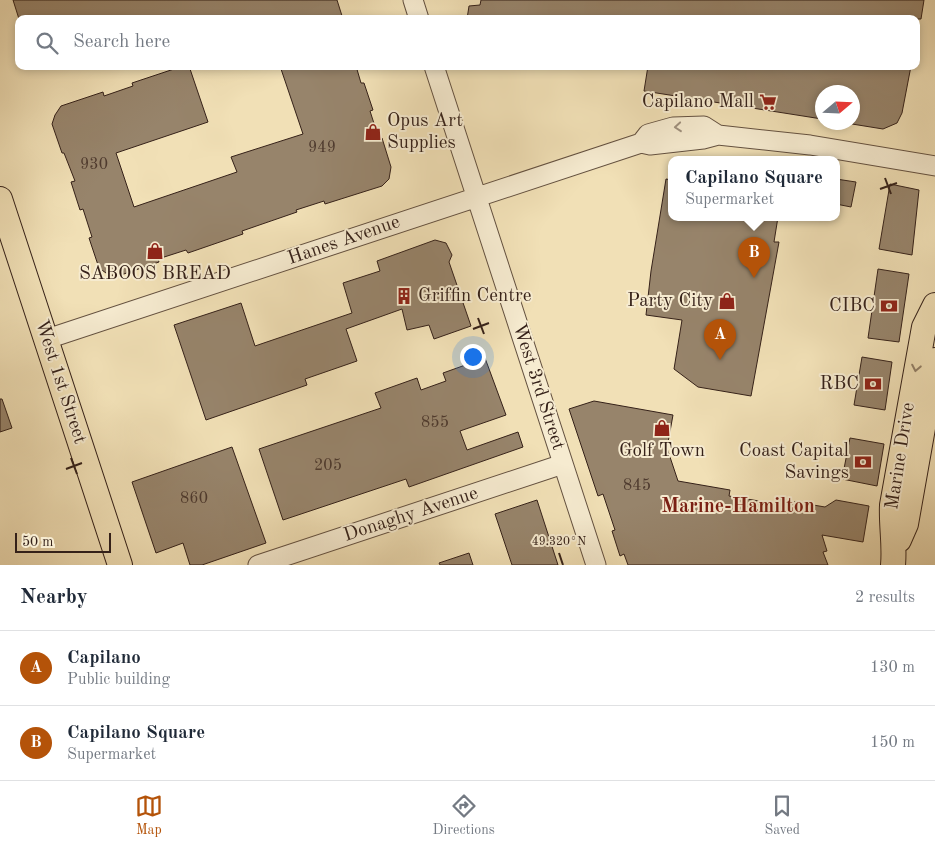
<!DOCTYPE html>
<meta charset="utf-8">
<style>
body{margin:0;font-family:"Old Standard TT",serif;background:#f6f6f7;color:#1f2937}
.compass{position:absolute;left:815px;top:85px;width:45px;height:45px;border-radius:50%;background:#fff;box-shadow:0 2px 8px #0003;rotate:71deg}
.scale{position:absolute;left:15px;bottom:12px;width:96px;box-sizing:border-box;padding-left:5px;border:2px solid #352119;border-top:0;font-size:14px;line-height:18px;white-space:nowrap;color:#352119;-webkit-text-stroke:4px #f6ebd0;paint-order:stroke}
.you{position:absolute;left:472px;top:356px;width:18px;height:18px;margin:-12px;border:4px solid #fff;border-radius:50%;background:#1a73e8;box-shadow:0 0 0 8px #1a73e833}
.badge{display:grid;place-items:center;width:32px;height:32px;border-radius:50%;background:#b45309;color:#fff;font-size:16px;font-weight:700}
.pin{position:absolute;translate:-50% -41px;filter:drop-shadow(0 1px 2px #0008)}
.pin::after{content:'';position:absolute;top:26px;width:18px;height:15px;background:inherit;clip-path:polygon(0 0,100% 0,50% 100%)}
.popup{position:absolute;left:668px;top:156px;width:172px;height:65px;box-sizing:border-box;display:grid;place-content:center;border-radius:10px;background:#fff;filter:drop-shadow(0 1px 4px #0005);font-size:16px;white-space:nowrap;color:#747a83}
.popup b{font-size:19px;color:#1f2937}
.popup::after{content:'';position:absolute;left:50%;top:100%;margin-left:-10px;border:10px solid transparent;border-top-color:#fff}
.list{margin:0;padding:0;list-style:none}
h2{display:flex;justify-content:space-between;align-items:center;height:65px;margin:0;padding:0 20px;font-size:21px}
h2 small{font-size:16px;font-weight:400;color:#747a83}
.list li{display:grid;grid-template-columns:32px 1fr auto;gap:15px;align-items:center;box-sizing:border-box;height:75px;padding:0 20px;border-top:1px solid #e0e1e3}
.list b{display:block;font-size:19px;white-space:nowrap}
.list p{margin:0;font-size:16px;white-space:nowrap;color:#747a83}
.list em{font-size:16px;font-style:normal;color:#747a83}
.icon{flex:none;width:28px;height:28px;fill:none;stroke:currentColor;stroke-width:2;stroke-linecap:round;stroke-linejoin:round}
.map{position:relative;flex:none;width:935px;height:565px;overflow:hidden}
.search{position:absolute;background:#fff;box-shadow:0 2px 8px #0003;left:15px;right:15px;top:15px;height:55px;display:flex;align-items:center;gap:12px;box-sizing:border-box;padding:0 18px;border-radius:10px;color:#747a83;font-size:19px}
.sheet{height:215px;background:#fff}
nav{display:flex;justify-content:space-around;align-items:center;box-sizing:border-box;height:70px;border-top:1px solid #e0e1e3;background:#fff;font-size:14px;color:#747a83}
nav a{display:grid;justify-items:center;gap:2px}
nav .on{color:#b45309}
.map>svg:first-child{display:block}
</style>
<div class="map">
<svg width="935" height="565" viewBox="0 0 935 565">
<rect width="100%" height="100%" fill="#f1e0b6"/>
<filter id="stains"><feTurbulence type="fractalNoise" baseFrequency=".004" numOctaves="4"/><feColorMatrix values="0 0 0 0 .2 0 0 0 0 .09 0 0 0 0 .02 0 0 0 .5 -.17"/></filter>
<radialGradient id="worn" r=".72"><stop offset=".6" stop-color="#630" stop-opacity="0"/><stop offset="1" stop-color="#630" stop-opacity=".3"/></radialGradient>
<!-- building -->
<path fill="#97846b" stroke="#352119" d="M13,0H337L343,19H19Z
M481,0H924L921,19H467L469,6L480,5Z
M183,66H189L208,122L116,153L134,207L237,172L231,157L303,134L280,66H356L361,83H364L373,110L370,111L379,139L382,138L391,167L389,179L382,186L325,204L324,201L296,210L297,212L242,231L243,234L188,253L186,250L158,259L159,262L115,277L106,273L99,268L89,238L92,237L83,209L80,210L71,182L75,181L64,153H62L52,124L55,115L61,106L103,92L104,96L133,86L132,83Z
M648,66H911L902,113L897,123L883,129L852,124V92H822V119L644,91Z
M666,179L672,180V217H778L774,242H779L751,396L698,387L674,369L682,320L646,315L651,271Z
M836,179L856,182L851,207L836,204Z
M890,184L919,190L912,255L879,249Z
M435,240L446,243L452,255L449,262L471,326L434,339L429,325L407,330L402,309L346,329L357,361L305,379L307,385L206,420L174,325L241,303L255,346L352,313L343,283L380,271L377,261Z
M878,269L909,274L899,342L868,338Z
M862,357L892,362L885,410L854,405Z
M485,358L506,415L460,431L467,450L518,432L523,447L409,487L406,479L283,520L259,449L381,408L375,393L417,378L421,390L446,381L443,373Z
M0,399H2L12,428L0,432Z
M594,401L673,415L667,448L678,481L730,490L729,496L777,504L778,499L825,507L836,500L869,506L863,542L822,535L827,551L823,552L828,565H628L624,554L620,556L612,531L615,530L603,494L598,496L569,409Z
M850,438L884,444L877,486L842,479Z
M232,447L266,543L202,565H190L183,543L156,553L132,482Z
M537,500L558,565H512L495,514Z
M469,553L473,565H440L439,563Z"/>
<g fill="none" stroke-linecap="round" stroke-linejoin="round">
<!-- minor casing -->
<g stroke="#645140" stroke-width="21">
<path id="minor" d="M413,0L419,19
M434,66L596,565
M641,143L650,145L703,139L718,135L810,145L935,166
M47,339L641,143L648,134L673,127L704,126L718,135
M258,565L563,464"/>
</g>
<!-- major casing -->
<g stroke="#352119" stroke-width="26">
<path id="major" d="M0,199L120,565
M899,540L906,524L935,360
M893,565C895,545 891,526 892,505L924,327L935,305"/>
</g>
<!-- minor -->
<use href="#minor" stroke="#f6ebd0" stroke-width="19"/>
<!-- major -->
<use href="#major" stroke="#f1e0b6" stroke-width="24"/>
</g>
<!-- one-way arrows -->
<defs><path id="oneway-chevron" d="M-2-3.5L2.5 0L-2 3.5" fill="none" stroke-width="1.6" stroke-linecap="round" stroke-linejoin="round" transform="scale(1.25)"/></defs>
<use stroke="#9f907e" href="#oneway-chevron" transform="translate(678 127) rotate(175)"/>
<use stroke="#938068" href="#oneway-chevron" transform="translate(916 368) rotate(101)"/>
<!-- ticks -->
<path fill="none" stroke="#352119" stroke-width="2" d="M885,178L891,194M880,189L897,183M478,318L484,334M473,329L489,323M71,458L77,474M66,469L82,463M559,553L563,565"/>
<!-- icons -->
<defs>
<g id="supermarket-bare" transform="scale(1.35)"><path d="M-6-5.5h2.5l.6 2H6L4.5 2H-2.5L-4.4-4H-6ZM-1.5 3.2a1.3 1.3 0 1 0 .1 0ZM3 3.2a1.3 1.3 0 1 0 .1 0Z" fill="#8f2418" stroke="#f6ebd0" stroke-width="2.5" paint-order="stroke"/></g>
<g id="shop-bare" transform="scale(1.35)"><path d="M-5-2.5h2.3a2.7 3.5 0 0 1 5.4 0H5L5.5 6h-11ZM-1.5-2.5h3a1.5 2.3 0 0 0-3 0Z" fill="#8f2418" stroke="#f6ebd0" stroke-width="2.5" paint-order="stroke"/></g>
<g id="building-bare" transform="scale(1.35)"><path d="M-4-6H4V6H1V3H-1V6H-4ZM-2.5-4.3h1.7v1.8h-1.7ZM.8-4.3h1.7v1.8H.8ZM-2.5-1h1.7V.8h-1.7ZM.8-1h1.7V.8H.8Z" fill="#8f2418" stroke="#f6ebd0" stroke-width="2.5" paint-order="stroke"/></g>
<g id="bank-bare" transform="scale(1.35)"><path d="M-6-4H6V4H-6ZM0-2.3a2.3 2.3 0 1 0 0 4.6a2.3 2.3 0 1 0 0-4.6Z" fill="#8f2418" stroke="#f6ebd0" stroke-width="2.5" paint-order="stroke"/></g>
</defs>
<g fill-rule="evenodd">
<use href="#supermarket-bare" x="768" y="102"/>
<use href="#shop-bare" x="373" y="132"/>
<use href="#shop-bare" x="155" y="251"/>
<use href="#building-bare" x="404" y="296"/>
<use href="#shop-bare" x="727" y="301"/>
<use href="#bank-bare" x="889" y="306"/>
<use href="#bank-bare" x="873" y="384"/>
<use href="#shop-bare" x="662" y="428"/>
<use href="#bank-bare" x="863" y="462"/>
</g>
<g text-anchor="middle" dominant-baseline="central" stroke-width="4" stroke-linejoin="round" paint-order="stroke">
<!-- number labels -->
<g font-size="16" fill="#4e3a2e">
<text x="322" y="148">949</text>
<text x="94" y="165">930</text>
<text x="435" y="423">855</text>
<text x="328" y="466">205</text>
<text x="637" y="486">845</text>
<text x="194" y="499">860</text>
</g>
<!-- poi labels -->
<g font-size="19" fill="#352119" stroke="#f6ebd0" text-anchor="end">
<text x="754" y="102">Capilano Mall</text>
<text x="387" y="121" text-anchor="start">Opus Art<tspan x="387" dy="22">Supplies</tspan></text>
<text x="155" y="274" text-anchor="middle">SABOOS BREAD</text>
<text x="418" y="296" text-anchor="start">Griffin Centre</text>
<text x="713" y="301">Party City</text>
<text x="875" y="306">CIBC</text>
<text x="859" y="384">RBC</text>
<text x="662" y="451" text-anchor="middle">Golf Town</text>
<text x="849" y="451">Coast Capital<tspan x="849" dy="22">Savings</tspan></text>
</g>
<!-- street labels -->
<g font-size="19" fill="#352119" stroke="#f6ebd0">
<text transform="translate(344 241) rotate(-19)">Hanes Avenue</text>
<text transform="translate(60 382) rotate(72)">West 1st Street</text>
<text transform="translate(538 387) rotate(72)">West 3rd Street</text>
<text transform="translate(901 456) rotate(-81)">Marine Drive</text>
<text transform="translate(411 515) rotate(-18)">Donaghy Avenue</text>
</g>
<!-- neighbourhood labels -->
<g font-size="20" font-weight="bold" fill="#7a1f14" stroke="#f6ebd0">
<text x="738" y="507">Marine-Hamilton</text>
</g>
</g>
<g font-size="12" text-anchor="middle" fill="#352119" stroke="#f6ebd0" stroke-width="4" stroke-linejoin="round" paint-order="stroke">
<text x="559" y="545">49.320°N</text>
</g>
<rect width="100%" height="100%" filter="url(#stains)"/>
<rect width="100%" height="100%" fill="url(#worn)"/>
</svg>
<svg class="compass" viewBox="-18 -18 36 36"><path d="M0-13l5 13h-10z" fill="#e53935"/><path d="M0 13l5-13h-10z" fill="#747a83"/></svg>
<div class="scale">50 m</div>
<div class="you"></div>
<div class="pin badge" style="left:720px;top:360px">A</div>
<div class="pin badge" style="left:754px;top:278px">B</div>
<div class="popup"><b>Capilano Square</b>Supermarket</div>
<div class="search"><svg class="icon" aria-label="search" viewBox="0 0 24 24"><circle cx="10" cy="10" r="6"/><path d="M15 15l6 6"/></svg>Search here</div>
</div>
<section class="sheet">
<h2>Nearby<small>2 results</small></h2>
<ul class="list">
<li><span class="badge">A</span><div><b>Capilano</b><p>Public building</p></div><em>130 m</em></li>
<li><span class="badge">B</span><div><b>Capilano Square</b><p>Supermarket</p></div><em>150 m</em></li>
</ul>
</section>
<nav>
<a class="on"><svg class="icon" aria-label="map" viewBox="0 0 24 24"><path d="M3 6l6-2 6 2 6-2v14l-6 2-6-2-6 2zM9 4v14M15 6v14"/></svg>Map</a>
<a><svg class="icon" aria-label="directions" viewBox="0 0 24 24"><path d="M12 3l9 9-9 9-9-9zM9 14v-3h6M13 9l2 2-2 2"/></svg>Directions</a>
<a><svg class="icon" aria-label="saved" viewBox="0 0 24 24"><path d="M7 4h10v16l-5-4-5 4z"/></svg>Saved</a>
</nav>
